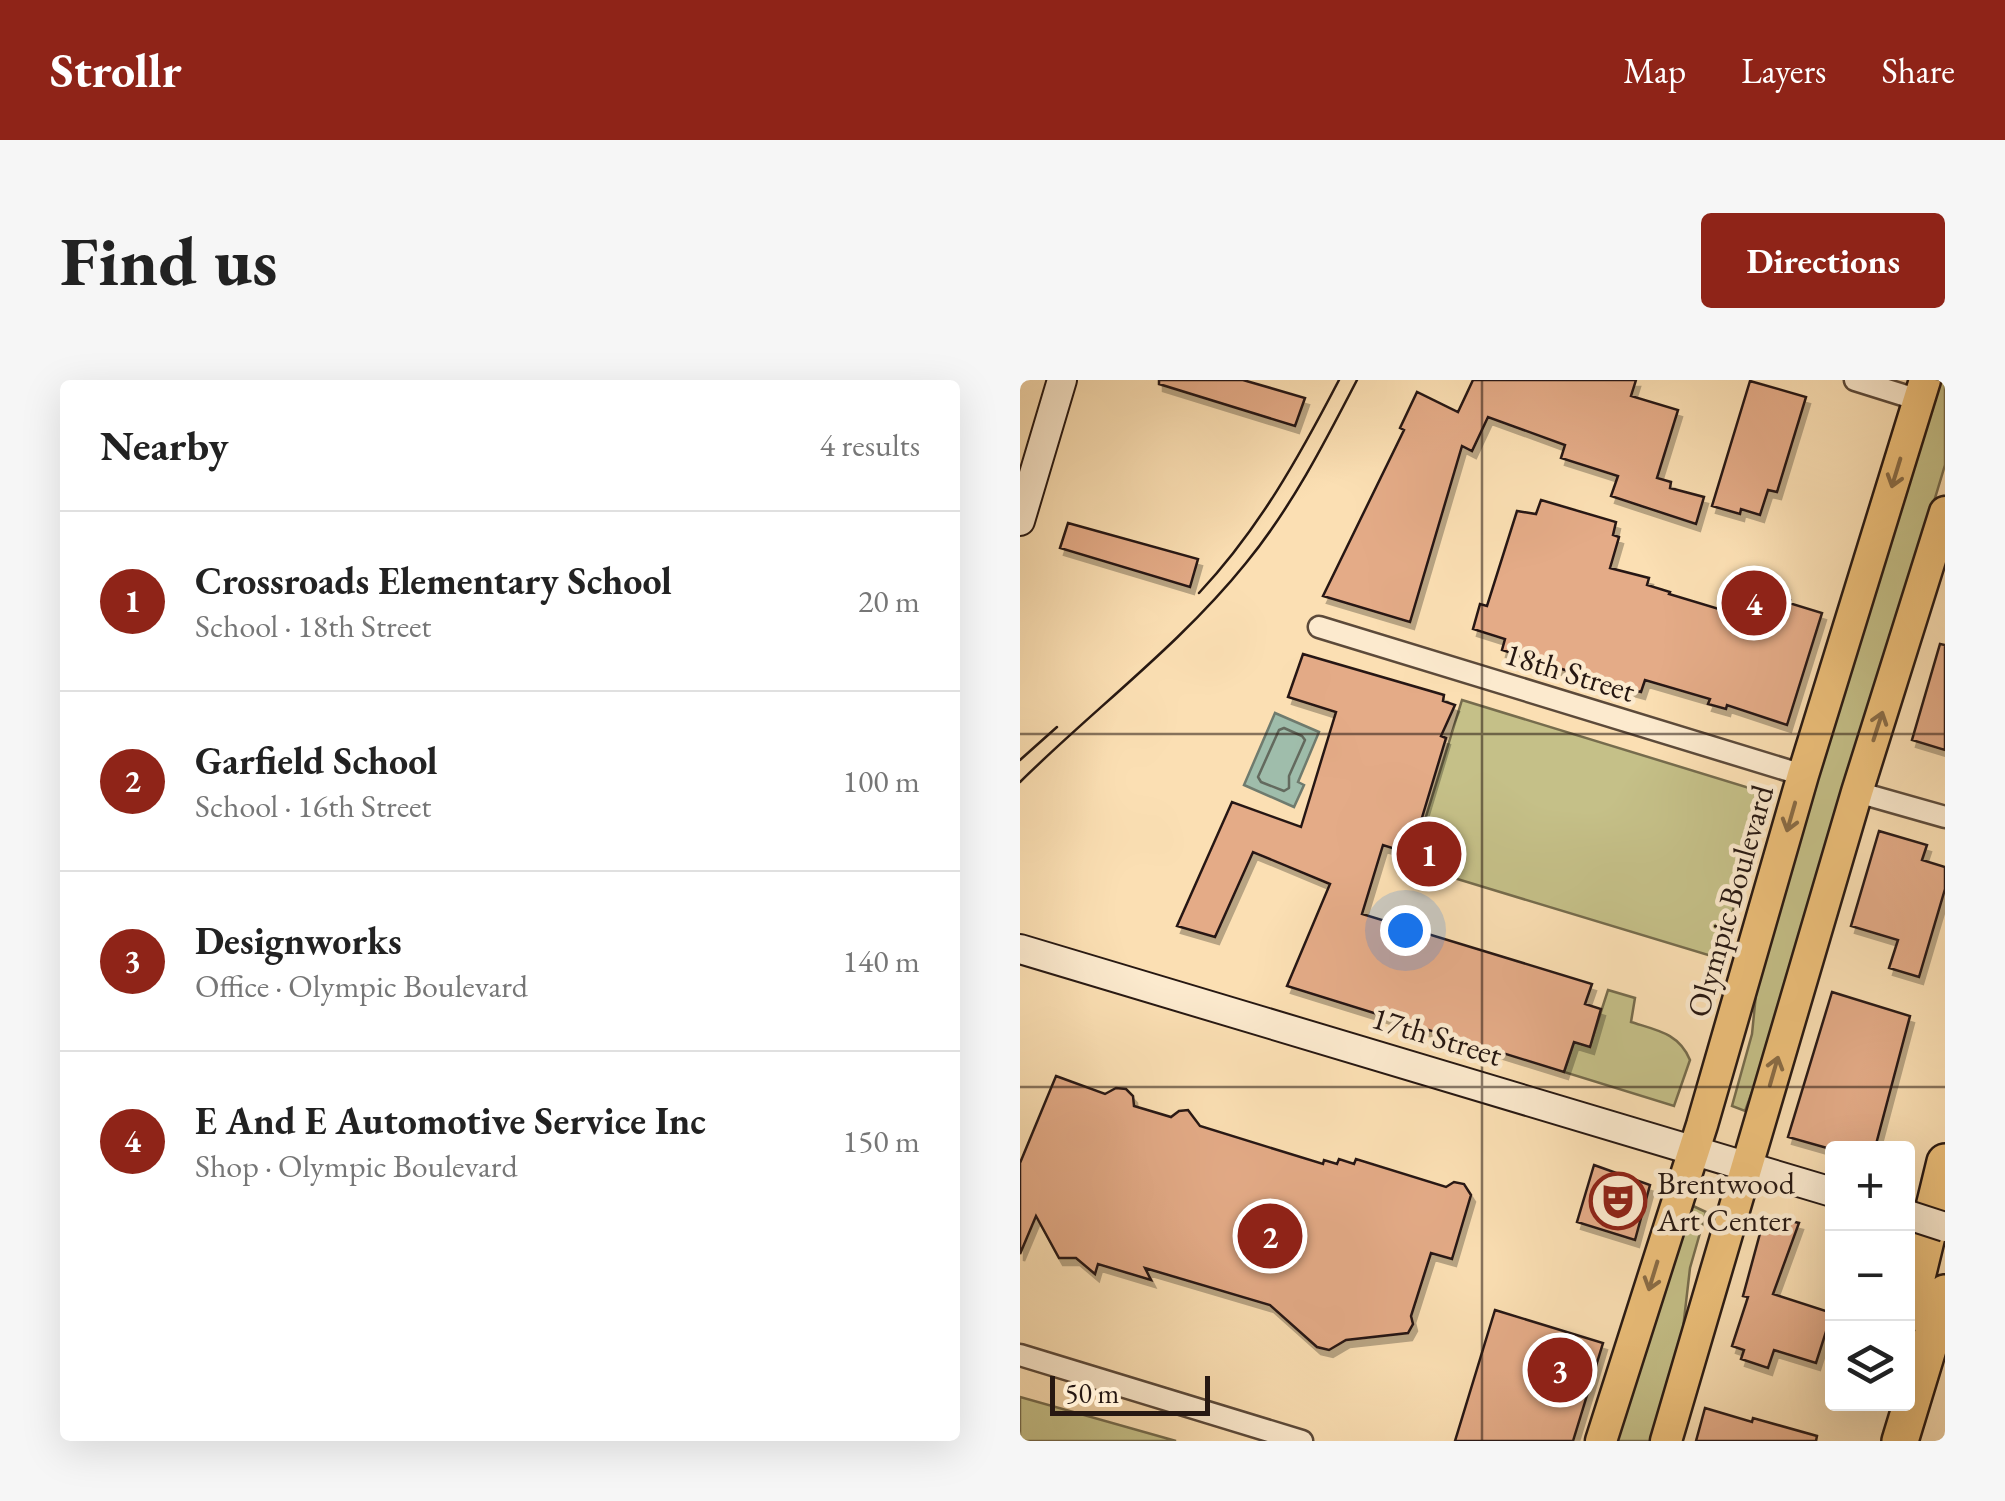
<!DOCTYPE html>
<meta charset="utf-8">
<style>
body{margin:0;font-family:"EB Garamond",serif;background:#f6f6f6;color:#222}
.controls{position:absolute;right:30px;bottom:30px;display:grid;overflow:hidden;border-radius:10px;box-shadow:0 10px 40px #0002}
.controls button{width:90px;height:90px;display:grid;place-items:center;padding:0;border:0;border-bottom:2px solid #e0e0e0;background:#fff;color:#222;font:50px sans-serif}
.scale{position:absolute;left:30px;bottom:25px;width:160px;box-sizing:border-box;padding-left:10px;border:5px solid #271812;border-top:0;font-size:28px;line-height:35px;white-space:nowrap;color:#271812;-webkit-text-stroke:8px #fceace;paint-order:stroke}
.you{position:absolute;left:385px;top:550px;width:35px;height:35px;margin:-25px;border:8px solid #fff;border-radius:50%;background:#1a73e8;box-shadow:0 0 0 15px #1a73e833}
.badge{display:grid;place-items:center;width:65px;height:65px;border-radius:50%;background:#8f2418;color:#fff;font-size:32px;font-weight:700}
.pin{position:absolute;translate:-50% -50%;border:5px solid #fff;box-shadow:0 2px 10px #0006}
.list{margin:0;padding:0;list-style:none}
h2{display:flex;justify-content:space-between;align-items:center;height:130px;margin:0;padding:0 40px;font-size:42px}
h2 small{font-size:32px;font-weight:400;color:#767676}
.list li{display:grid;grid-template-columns:65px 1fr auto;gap:30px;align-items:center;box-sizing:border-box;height:180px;padding:0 40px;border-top:2px solid #e0e0e0}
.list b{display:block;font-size:38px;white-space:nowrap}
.list p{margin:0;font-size:32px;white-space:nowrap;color:#767676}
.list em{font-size:32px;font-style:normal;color:#767676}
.icon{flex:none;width:55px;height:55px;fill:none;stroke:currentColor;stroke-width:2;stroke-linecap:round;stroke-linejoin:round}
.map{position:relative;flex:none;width:925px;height:1061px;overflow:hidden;border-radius:10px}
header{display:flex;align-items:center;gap:60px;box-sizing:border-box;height:140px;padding:0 50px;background:#8f2418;color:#fff}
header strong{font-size:48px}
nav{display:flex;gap:55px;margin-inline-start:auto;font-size:35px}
.intro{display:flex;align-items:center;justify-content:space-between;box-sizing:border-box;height:240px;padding:0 60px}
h1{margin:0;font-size:70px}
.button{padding:25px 45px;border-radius:10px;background:#8f2418;color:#fff;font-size:35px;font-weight:700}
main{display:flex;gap:60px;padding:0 60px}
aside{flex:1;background:#fff;border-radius:10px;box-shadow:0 10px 40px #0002}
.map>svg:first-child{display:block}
</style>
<header>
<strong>Strollr</strong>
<nav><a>Map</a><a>Layers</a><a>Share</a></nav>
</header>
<div class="intro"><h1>Find us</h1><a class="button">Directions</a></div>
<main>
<aside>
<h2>Nearby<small>4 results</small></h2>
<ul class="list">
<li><span class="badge">1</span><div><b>Crossroads Elementary School</b><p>School · 18th Street</p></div><em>20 m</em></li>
<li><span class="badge">2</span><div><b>Garfield School</b><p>School · 16th Street</p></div><em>100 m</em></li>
<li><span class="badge">3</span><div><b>Designworks</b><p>Office · Olympic Boulevard</p></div><em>140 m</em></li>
<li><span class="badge">4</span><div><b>E And E Automotive Service Inc</b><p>Shop · Olympic Boulevard</p></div><em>150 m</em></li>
</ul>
</aside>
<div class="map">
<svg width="925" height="1061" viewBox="0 0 925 1061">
<defs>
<filter id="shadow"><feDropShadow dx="4" dy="7" stdDeviation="0" flood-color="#0004"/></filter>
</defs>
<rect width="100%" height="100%" fill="#fbdfb3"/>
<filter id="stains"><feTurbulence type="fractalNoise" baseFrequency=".002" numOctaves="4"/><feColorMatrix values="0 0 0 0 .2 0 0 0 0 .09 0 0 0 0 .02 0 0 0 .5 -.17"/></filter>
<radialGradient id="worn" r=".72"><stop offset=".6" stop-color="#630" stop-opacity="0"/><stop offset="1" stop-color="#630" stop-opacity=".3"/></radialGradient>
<!-- green -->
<path fill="#c5c088" stroke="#766c4d" stroke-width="2.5" d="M917,0H925V85L751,661L725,731L712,726L732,654L738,594Z
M442,320L749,414L698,578L391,485Z
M588,610L615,618L611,642C636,650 659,653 670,680L654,726L544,692L554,662L570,666Z
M671,825L686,832L670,888L662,957L630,1061H596Z
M0,1017L156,1061H0Z"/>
<!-- water -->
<path fill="#9fbdab" stroke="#6f7b6e" stroke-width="2.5" d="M255,333L299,352L278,402L284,405L274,427L224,405Z"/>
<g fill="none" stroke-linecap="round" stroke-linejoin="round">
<!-- shore -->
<path stroke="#636a5e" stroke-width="2.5" d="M264,348L282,356L285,360L269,396V408L264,411L241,402L238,397L259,350Z"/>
</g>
<!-- building -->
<path fill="#e4ab87" stroke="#271812" stroke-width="2.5" filter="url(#shadow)" d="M139,0H223L285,18L275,46L139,4Z
M453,0H616L611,16L658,30L637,98L651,102L650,108L684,117L676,144L591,116L598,96L541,78L545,65L468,37L452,71L442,66L390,242L303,216L384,50L380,48L397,12L438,32Z
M730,1L786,17L757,112L748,110L740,135L721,129L720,134L692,126Z
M521,120L596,142L593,155L599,157L590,188L629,198L627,205L650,212L649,214L702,230L710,202L714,198L749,209L748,213L770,220L769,223L802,233L767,345L707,325L706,329L688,324L690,319L625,300L621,312L567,297L482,270L485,259L453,249L460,224L467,226L497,131L516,134Z
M48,143L178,179L170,207L40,168Z
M920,264L925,265V370L892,360Z
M283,274L424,315L423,321L435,325L421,356L426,358L391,474L363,465L342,534L572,604L565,624L581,629L570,667L554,662L544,692L267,606L310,504L233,472L195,557L157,546L212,422L281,447L316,332L268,317Z
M859,451L907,465L902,480L925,487V509L899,597L869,588L878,560L831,546Z
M812,612L890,636L855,768H807L768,757Z
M36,696L85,714L96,708L106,709L113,716L114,726L151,737L159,731L168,730L180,746L303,784L304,780L317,784L319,779L334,784L336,779L426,807L434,802L444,804L451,815L432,879L411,873L391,936L393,944L388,953L326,960L309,970L297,967L250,925L125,888L131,900L78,884L75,894L56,878H39L16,836L0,874V783Z
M574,785L630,805L615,860L557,842Z
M745,835L779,843L753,914L812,933L796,983L754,970L748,988L721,979L724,970L712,966L728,917L723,916Z
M475,930L583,963L553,1061H435Z
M685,1028L732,1042L733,1038L797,1056L796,1061H676Z"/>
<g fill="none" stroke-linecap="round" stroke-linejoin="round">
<!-- street casing -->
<g stroke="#5c4a3a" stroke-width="25">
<path id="street" d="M835,0L899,20
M299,247L783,395
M837,412L925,437
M0,975L282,1061"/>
</g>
<!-- secondary casing -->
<g stroke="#271812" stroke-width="32">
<path id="secondary" d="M0,141L42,0
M0,569L812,812"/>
</g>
<!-- primary casing -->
<g stroke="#271812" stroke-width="35">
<path id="primary" d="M581,1061L682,745L783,395L905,0
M646,1061L837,412L925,132"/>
</g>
<!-- highway casing -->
<g stroke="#271812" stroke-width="40">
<path id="highway" d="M888,934L925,782
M880,1061L925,913"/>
</g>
<!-- street -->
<use href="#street" stroke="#fceace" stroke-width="20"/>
<!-- secondary -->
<use href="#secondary" stroke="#fceace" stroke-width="28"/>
<!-- primary -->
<use href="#primary" stroke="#eec07a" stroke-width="30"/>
<!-- highway -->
<use href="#highway" stroke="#eec07a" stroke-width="35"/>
<!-- tram -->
<path stroke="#271812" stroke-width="2.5" d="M179,213C239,149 279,77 319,0
M0,380L37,347
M0,402C75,328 160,265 226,183C271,128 304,64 337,0"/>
<!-- secondary-bridge casing -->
<g stroke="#271812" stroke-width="32" stroke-linecap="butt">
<path id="secondary-bridge" d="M888,835L925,847"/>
</g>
<!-- secondary-bridge -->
<use href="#secondary-bridge" stroke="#fceace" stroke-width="28"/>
</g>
<!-- one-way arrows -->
<defs><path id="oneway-shaft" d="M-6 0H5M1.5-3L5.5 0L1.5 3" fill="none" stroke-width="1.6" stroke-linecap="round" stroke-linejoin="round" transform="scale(2.5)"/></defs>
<g stroke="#8a6c46">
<use href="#oneway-shaft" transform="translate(876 93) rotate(107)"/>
<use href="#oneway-shaft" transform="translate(858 346) rotate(-72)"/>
<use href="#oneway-shaft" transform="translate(771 437) rotate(106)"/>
<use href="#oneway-shaft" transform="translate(754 691) rotate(-74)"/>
<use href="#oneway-shaft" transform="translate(633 896) rotate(107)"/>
</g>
<!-- grid -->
<path fill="none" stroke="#271812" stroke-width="2.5" stroke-opacity="0.55" d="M462,0V1061M0,354H925M0,707H925"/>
<!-- icons -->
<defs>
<g id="theatre-ring" transform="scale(2.875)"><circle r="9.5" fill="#fceace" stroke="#8f2418" stroke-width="1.5"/><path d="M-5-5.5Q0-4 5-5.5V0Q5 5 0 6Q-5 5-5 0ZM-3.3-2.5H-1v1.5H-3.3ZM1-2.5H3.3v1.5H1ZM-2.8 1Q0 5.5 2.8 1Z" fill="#8f2418"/></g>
</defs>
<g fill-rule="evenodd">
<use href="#theatre-ring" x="598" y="821"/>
</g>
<g text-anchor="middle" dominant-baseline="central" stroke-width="9" stroke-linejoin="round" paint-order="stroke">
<!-- street labels -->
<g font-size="32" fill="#271812" stroke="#fceace">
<text transform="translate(550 292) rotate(17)">18th Street</text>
<text transform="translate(710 521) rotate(-74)">Olympic Boulevard</text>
<text transform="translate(417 656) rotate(17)">17th Street</text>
</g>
<!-- poi labels -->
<g font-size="32" fill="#271812" stroke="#fceace" text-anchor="start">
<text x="637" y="803">Brentwood<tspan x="637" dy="37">Art Center</tspan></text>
</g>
</g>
<rect width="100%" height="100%" filter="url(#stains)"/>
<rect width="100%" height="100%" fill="url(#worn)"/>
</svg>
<div class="controls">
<button>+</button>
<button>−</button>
<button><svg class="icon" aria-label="layers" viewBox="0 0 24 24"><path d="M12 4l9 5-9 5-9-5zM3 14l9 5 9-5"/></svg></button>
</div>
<div class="scale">50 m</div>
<div class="you"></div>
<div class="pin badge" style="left:409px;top:474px">1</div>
<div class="pin badge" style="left:250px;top:856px">2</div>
<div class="pin badge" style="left:540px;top:990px">3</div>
<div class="pin badge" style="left:734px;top:223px">4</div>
</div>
</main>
